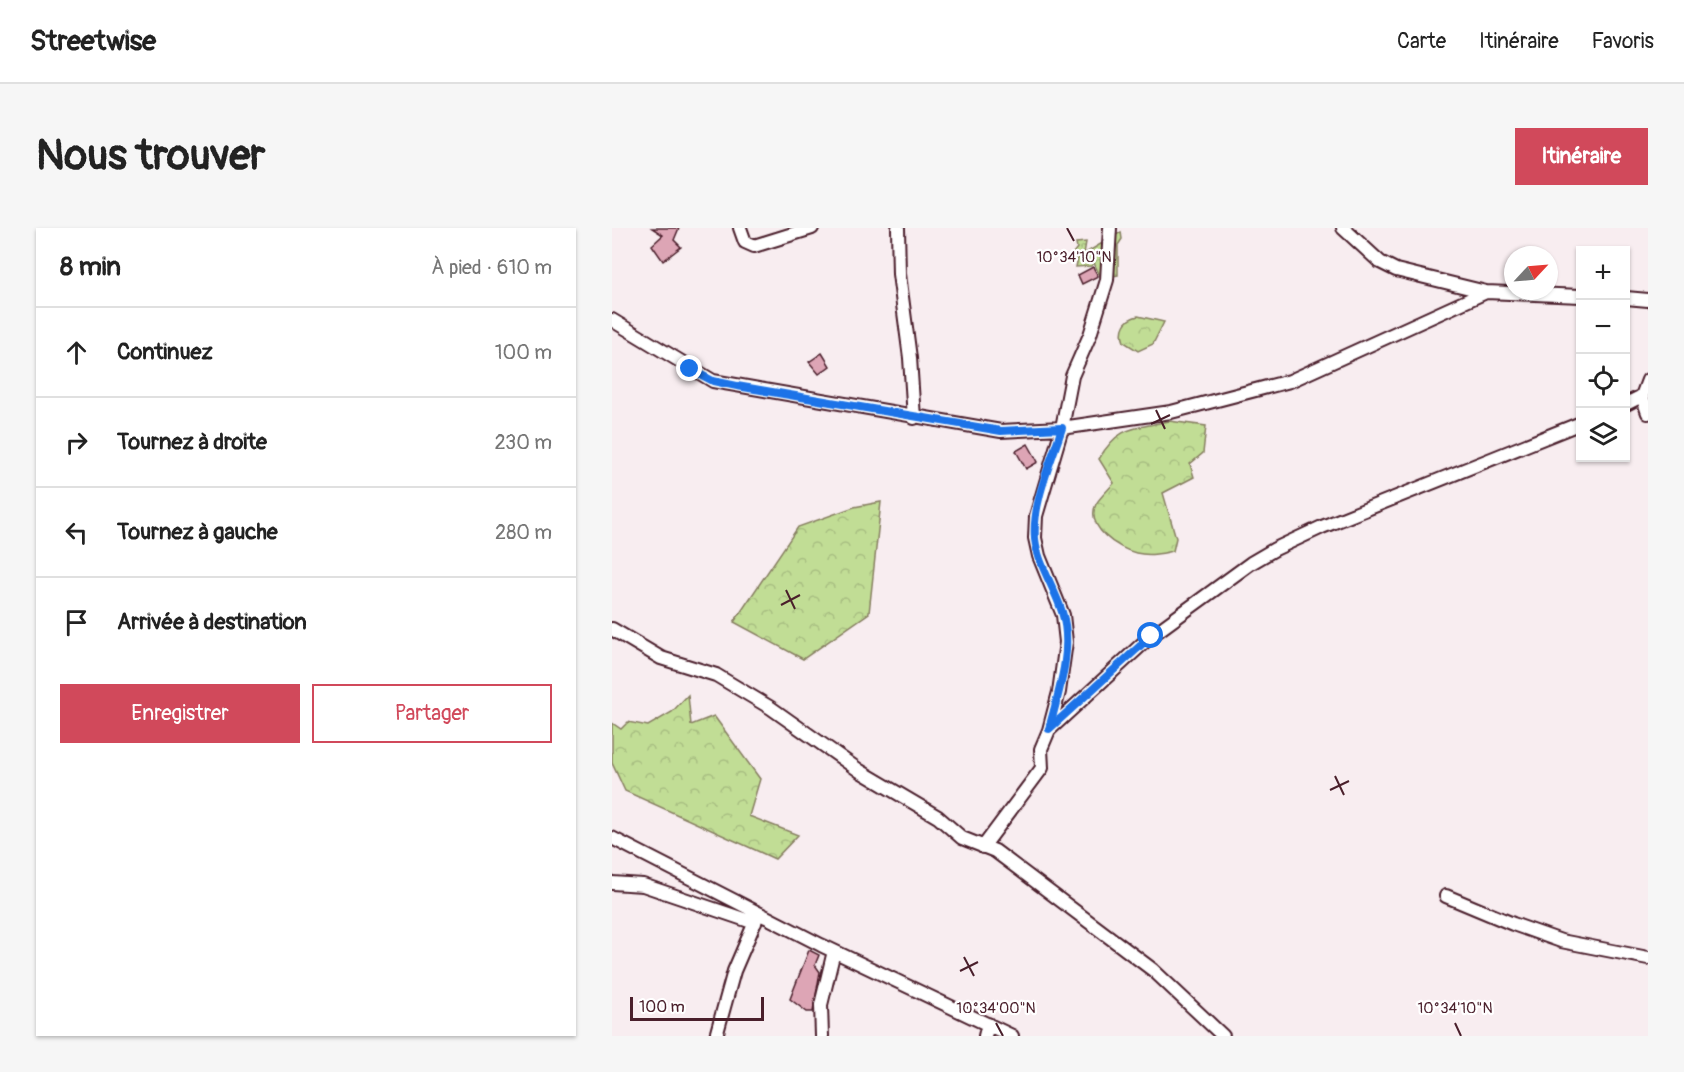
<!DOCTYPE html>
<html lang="fr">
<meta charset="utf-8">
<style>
body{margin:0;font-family:Pangolin,sans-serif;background:#f6f6f6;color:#222}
.controls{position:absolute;right:18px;top:18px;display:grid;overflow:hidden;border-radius:0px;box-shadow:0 2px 4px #0004}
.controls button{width:54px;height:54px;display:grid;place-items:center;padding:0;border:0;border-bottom:2px solid #e0e0e0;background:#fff;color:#222;font:30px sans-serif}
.compass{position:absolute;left:892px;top:18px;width:54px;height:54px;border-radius:50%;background:#fff;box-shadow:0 2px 4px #0004;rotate:64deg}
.scale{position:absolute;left:18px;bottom:15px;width:134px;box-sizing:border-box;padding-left:6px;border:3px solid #4a1f2b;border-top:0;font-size:16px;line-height:21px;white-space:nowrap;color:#4a1f2b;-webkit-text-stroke:4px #fff;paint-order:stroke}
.stop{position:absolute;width:18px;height:18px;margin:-14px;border:4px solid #1a73e8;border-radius:50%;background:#fff}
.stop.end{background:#1a73e8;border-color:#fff;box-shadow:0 2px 6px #0008}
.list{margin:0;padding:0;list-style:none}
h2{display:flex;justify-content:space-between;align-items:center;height:78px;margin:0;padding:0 24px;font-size:26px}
h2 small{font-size:20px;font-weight:400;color:#767676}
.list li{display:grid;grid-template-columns:39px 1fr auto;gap:18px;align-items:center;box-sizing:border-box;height:90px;padding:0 24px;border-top:2px solid #e0e0e0}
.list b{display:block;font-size:22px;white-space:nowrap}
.list em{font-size:20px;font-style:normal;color:#767676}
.actions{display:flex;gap:12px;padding:18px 24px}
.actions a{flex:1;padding:14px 0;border:2px solid #d1495b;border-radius:0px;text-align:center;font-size:21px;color:#d1495b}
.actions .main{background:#d1495b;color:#fff}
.icon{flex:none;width:33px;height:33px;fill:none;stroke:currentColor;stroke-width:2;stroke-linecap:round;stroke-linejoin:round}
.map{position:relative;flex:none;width:1036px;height:808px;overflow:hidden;border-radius:0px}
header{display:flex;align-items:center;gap:36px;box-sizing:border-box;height:84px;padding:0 30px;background:#fff;border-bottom:2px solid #e0e0e0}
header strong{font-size:28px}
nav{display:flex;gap:33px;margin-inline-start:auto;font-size:21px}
.intro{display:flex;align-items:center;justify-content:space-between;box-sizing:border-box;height:144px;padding:0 36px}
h1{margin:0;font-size:42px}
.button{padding:15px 27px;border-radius:0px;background:#d1495b;color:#fff;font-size:21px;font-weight:700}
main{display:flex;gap:36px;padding:0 36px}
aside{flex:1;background:#fff;border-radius:0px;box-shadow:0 2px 4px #0004}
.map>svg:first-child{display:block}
</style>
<header>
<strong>Streetwise</strong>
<nav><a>Carte</a><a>Itinéraire</a><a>Favoris</a></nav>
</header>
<div class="intro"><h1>Nous trouver</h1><a class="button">Itinéraire</a></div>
<main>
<aside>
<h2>8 min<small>À pied · 610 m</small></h2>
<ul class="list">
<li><svg class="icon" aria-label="ahead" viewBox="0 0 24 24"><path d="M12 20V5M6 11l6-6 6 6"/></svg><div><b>Continuez</b></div><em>100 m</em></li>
<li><svg class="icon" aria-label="right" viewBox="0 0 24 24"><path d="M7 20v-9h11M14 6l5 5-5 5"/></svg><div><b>Tournez à droite</b></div><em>230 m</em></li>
<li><svg class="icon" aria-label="left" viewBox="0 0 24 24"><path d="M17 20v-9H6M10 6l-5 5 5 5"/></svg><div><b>Tournez à gauche</b></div><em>280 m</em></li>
<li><svg class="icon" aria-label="arrive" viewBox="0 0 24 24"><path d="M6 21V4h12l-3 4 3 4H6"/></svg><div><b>Arrivée à destination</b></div></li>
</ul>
<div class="actions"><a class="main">Enregistrer</a><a>Partager</a></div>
</aside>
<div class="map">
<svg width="1036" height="808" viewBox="0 0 1036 808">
<defs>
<pattern id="forest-crowns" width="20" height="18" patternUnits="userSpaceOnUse" patternTransform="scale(1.5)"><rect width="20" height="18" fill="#c1dd95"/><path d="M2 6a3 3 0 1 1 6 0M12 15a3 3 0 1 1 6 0" fill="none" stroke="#a7bd81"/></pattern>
</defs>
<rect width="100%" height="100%" fill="#f8edf0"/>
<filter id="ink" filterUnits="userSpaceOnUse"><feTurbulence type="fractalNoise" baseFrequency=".0167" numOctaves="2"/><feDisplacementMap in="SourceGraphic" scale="12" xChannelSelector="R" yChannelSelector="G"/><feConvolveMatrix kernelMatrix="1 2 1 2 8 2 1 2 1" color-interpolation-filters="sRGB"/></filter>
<g filter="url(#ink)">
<!-- forest -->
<path fill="url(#forest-crowns)" stroke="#867e60" stroke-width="1.5" d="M509,4L510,11L506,17V47L489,50L482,35L479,38L464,39L466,30L459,33L458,29L465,20L464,15L474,14L472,26Z
M526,88L552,94L541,116L526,123L512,114C507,101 513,91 526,88Z
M557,193L594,198L591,225L578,236L582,249L551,265L564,310L561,323C548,326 537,328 524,325C506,321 473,299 484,276C488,269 497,261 502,255L487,231C507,197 522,201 557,193Z
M269,274L257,385L191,431L122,394L186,299L242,279Z
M76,467L79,497L102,488L148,551L137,588L186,607L163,631L13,563L0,535V495L9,501L16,494L36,498L60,484Z"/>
<!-- building -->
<path fill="#dda5b5" stroke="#4a1f2b" stroke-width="1.5" d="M40,0H67L62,12L69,19L51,33L40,17L51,7Z
M481,39L486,48L470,56L466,47Z
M210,125L218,138L207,146L197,134Z
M416,216L426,234L414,241L404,223Z
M197,722L207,727L203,737L208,744L201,784H195L178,771Z"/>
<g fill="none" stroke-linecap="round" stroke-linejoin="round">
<!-- minor casing -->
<g stroke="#4a1f2b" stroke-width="16">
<path id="minor" d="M128,0L133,14L142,18L200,0
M286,0L287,46L298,130L302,190
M731,0L768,34L784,42L874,64L969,68
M1014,70L1036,72
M0,92L101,153L389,203L450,200L559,184L678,153L874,64
M1036,152L1030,168L1036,185
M1014,176L1030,168
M0,401L49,430L104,447L159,480L248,543L326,589L350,610L383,623L541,742L611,808
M438,501L539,408L639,335L663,321L710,299L969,195
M0,610L209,717L400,808
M371,619L430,540L429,521L437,502L447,464L454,414L451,387L427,328L423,310L424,288L450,200L460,148L478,107L495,52L498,0
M0,655L31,657L143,695
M834,668L901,696L949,713L1036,730
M104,808L122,743L146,687
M210,808L209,777L222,723
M373,808L376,796"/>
</g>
<!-- minor -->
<use href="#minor" stroke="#fff" stroke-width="12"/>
</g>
</g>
<g fill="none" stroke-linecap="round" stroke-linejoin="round" filter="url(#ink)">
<!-- route -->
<path stroke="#1a73e8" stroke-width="8" d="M78,141L101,153L125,158L389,203L450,200C439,234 420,275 423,311C426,337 443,360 450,384C462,421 446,466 437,501L539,408"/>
</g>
<!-- ticks -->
<path fill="none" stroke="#4a1f2b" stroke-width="2" d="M455,0L462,13M544,182L553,201M539,196L558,187M174,362L183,381M169,377L188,367M723,548L732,567M718,562L737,553M352,729L362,748M348,743L366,734M384,795L391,808M843,795L849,808"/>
<g font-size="15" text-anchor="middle" fill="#4a1f2b" stroke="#fff" stroke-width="4.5" stroke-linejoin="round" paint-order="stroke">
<text x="462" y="34">10°34'10"N</text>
<text x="384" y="785">10°34'00"N</text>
<text x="843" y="785">10°34'10"N</text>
</g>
</svg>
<div class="controls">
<button>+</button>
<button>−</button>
<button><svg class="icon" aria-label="locate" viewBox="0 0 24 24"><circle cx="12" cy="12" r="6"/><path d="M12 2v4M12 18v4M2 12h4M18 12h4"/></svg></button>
<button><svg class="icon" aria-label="layers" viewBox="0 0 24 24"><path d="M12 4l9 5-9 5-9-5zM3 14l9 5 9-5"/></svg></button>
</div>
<svg class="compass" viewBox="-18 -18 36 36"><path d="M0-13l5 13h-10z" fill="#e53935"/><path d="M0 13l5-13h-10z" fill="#767676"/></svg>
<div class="scale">100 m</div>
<div class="stop" style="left:539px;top:408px"></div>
<div class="stop end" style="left:78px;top:141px"></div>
</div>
</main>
